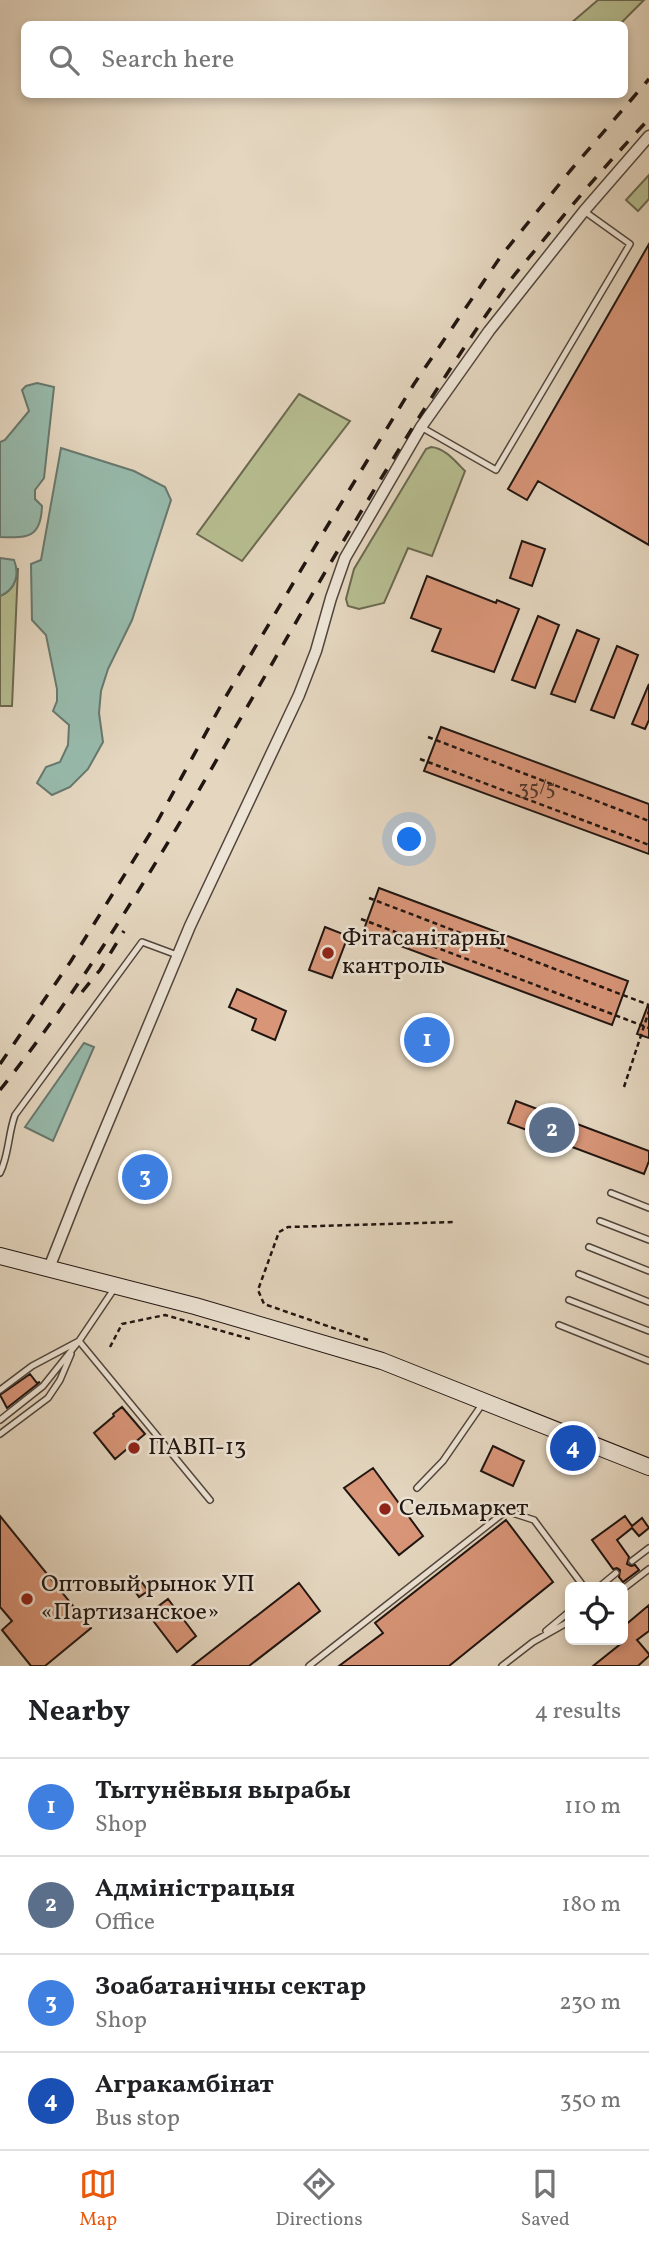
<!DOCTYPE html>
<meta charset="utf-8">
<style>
body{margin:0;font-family:Vollkorn,serif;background:#f2f2f2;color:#202124}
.controls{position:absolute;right:21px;bottom:21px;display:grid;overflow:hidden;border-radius:10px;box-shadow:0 4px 10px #0003}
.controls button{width:63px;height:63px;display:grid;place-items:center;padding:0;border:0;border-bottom:2px solid #e0e0e0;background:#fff;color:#202124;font:35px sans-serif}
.you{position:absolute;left:410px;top:840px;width:24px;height:24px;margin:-18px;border:5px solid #fff;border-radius:50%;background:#1a73e8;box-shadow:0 0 0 10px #1a73e833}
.badge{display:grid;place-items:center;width:46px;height:46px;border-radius:50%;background:#ea580c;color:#fff;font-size:23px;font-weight:700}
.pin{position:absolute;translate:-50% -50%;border:4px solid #fff;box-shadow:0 2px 7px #0006}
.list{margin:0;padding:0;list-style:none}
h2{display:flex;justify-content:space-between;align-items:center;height:91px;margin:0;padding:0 28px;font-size:30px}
h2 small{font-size:23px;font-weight:400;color:#757577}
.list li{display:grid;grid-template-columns:46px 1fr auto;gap:21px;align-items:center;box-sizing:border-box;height:98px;padding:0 28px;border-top:2px solid #e0e0e0}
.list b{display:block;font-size:26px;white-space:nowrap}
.list p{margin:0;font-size:23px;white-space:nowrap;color:#757577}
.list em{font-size:23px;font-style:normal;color:#757577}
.icon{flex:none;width:38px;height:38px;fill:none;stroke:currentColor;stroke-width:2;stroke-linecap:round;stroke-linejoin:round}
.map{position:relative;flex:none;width:649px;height:1666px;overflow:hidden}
.search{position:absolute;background:#fff;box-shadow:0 4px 10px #0003;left:21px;right:21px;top:21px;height:77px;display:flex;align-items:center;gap:18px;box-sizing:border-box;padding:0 24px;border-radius:10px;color:#757577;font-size:26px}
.sheet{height:483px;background:#fff}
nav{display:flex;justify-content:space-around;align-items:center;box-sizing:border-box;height:98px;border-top:2px solid #e0e0e0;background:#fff;font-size:19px;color:#757577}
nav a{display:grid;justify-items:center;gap:4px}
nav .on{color:#ea580c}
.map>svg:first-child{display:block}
</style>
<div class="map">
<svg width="649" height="1666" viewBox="0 0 649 1666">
<rect width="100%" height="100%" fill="#e4d6bf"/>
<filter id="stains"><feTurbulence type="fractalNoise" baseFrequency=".00286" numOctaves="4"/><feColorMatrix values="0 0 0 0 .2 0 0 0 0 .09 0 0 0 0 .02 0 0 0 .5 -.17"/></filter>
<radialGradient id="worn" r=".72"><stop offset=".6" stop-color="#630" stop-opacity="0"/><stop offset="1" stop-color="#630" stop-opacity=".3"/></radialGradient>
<!-- green -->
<path fill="#b6bd90" stroke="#6b6950" stroke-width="2" d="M598,0H644L620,24H570Z
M649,175V199L638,211L626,200Z
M299,394L350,421L242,561L197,534Z
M431,447C445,448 456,462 465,471L432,556L408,548L384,603L359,609L348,606L346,599L354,569L426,449Z
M18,568L12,706H0V596C13,591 16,581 18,568Z"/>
<!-- water -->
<path fill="#97baac" stroke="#67786e" stroke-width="2" d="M37,383L54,387L44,478L35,490V499L42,506C41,538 28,538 0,537V442L5,440L29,411L22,390L26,386Z
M61,448L134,471L165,487L171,500L132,620L108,669L101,691L99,713L103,742L88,769L70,787L52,795L37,783L46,767L60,762L68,745L69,725L53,711L57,701V689L46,635L32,620L31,564L41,560Z
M0,558L14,560C20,575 15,590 0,596Z
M84,1043L94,1047L53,1141L25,1127Z"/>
<!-- building -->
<path fill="#d89578" stroke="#201511" stroke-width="2" d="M649,244V545L538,481L527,500L508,489Z
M522,541L545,549L532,586L510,578Z
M427,576L496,603L497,600L519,609L494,672L432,651L441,629L411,618Z
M538,616L559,625L535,688L512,680Z
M577,630L599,639L575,702L551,694Z
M617,646L638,655L614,718L591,710Z
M649,684V720L645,729L632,724Z
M441,727L649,804V854L424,771Z
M379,888L628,981L612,1025L363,932Z
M325,927L348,936L332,978L309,970Z
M237,989L286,1011L275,1040L252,1030L256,1019L229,1007Z
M648,1005H649V1038L637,1034Z
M516,1101L649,1151V1161L644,1174L508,1123Z
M30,1374L37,1383L40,1382L7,1408L0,1395Z
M122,1407L145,1434L115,1459L94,1433L114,1416L113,1414Z
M493,1446L524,1461L513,1486L481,1471Z
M373,1468L423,1536L399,1555L344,1488Z
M0,1516L91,1628L45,1666H31L2,1630L12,1621L0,1607Z
M625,1516L632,1526L642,1518L649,1528L639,1536L632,1528L617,1540L629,1557L627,1564L631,1566L635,1565L639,1570L623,1582L619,1577L620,1570L617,1568L613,1569L592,1540Z
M506,1520L553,1582L449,1666H339L383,1633L375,1623Z
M139,1578L148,1591L139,1597L130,1584Z
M299,1583L320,1611L249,1666H192Z
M168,1599L196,1636L177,1652L148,1614Z
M649,1605V1631L637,1640L649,1654V1656L638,1666H593L623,1642V1627Z"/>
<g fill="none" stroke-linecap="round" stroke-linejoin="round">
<!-- lane casing -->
<g stroke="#51453c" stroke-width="8">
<path id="lane" d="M421,427L496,470L630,244L584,211
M0,1173C9,1155 8,1134 15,1115L142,942L177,955
M611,1193L649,1208
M600,1221L649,1240
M589,1247L649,1271
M579,1274L649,1302
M569,1300L649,1331
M559,1325L649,1361
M0,1390L32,1366L79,1341L210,1500
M0,1420L43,1386L79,1341L114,1289
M0,1434L48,1398L60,1380L71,1354
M417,1488L443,1461L483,1403
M632,1561L649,1548
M599,1587L616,1573
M623,1589L649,1569
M546,1631L570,1611
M309,1666L506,1511L534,1520L584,1587
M502,1666L533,1642L570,1621"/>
</g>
<!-- street casing -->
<g stroke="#51453c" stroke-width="13">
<path id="street" d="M49,1268L81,1187L190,926L299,695L316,651L331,598L345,558L421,427L489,331L584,211L649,136"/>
</g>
<!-- secondary casing -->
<g stroke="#201511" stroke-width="18">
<path id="secondary" d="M0,1256L195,1306L382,1361L649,1467"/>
</g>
<!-- path -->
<path stroke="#201511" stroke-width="2.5" stroke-dasharray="5 3.5" stroke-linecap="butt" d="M428,737L649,821
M420,759L649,845
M369,898L649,1005
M361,919L649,1028
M624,1087L649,1011
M368,1340L264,1304L258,1290L279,1232L288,1227L453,1222
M110,1347L122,1324L165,1315L250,1339L251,1336"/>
<!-- lane -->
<use href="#lane" stroke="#ede4d5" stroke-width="5"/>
<!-- street -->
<use href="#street" stroke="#ede4d5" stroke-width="10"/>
<!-- secondary -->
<use href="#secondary" stroke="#ede4d5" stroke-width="16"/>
<!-- rail -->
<path stroke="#201511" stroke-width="3.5" stroke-dasharray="12 12" stroke-linecap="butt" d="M82,992L100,970L124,931
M0,1064L71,961L156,824L225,698L320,538L414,384L501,256L570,171L649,79
M0,1090C104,959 186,813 269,669C343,540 419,411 504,289C515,273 529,258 541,243C576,200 611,159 649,119"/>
</g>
<!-- markers -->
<g fill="#8f2418" stroke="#ede4d5" stroke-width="2.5">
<circle cx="328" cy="953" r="7"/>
<circle cx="134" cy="1448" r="7"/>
<circle cx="385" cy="1509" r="7"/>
<circle cx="27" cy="1599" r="7"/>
</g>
<g text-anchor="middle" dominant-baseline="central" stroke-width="5" stroke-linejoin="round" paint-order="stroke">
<!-- number labels -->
<g font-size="21" fill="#4e352b">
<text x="537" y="788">35/5</text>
</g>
<!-- poi labels -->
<g font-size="24" fill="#201511" stroke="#ede4d5" text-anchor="start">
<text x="342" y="939">Фітасанітарны<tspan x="342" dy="28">кантроль</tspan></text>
<text x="148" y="1448">ПАВП-13</text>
<text x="399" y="1509">Сельмаркет</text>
<text x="41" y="1585">Оптовый рынок УП<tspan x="41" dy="28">«Партизанское»</tspan></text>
</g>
</g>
<rect width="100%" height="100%" filter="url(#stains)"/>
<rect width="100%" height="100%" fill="url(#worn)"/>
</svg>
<div class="controls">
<button><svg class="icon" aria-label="locate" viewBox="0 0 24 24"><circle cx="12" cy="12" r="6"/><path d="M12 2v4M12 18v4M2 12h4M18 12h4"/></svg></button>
</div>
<div class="you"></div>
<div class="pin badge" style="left:427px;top:1040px;background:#3f7fe0">1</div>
<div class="pin badge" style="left:552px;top:1130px;background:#5c6f8a">2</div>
<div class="pin badge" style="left:145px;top:1177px;background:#3f7fe0">3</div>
<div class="pin badge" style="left:573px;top:1448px;background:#1a4fb4">4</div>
<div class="search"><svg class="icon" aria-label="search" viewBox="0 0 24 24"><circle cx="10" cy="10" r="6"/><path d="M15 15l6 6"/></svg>Search here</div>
</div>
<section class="sheet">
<h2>Nearby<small>4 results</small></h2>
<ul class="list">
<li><span class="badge" style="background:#3f7fe0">1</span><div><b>Тытунёвыя вырабы</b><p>Shop</p></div><em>110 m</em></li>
<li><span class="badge" style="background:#5c6f8a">2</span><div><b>Адміністрацыя</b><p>Office</p></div><em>180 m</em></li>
<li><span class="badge" style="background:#3f7fe0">3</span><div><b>Зоабатанічны сектар</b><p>Shop</p></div><em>230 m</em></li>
<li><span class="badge" style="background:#1a4fb4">4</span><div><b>Агракамбінат</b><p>Bus stop</p></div><em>350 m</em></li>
</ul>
</section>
<nav>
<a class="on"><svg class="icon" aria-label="map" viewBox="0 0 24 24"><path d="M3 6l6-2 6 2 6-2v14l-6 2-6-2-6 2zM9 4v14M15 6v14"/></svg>Map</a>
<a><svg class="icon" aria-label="directions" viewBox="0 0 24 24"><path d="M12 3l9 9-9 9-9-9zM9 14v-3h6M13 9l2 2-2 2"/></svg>Directions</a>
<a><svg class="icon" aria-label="saved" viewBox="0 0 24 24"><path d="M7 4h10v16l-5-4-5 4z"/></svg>Saved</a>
</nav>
